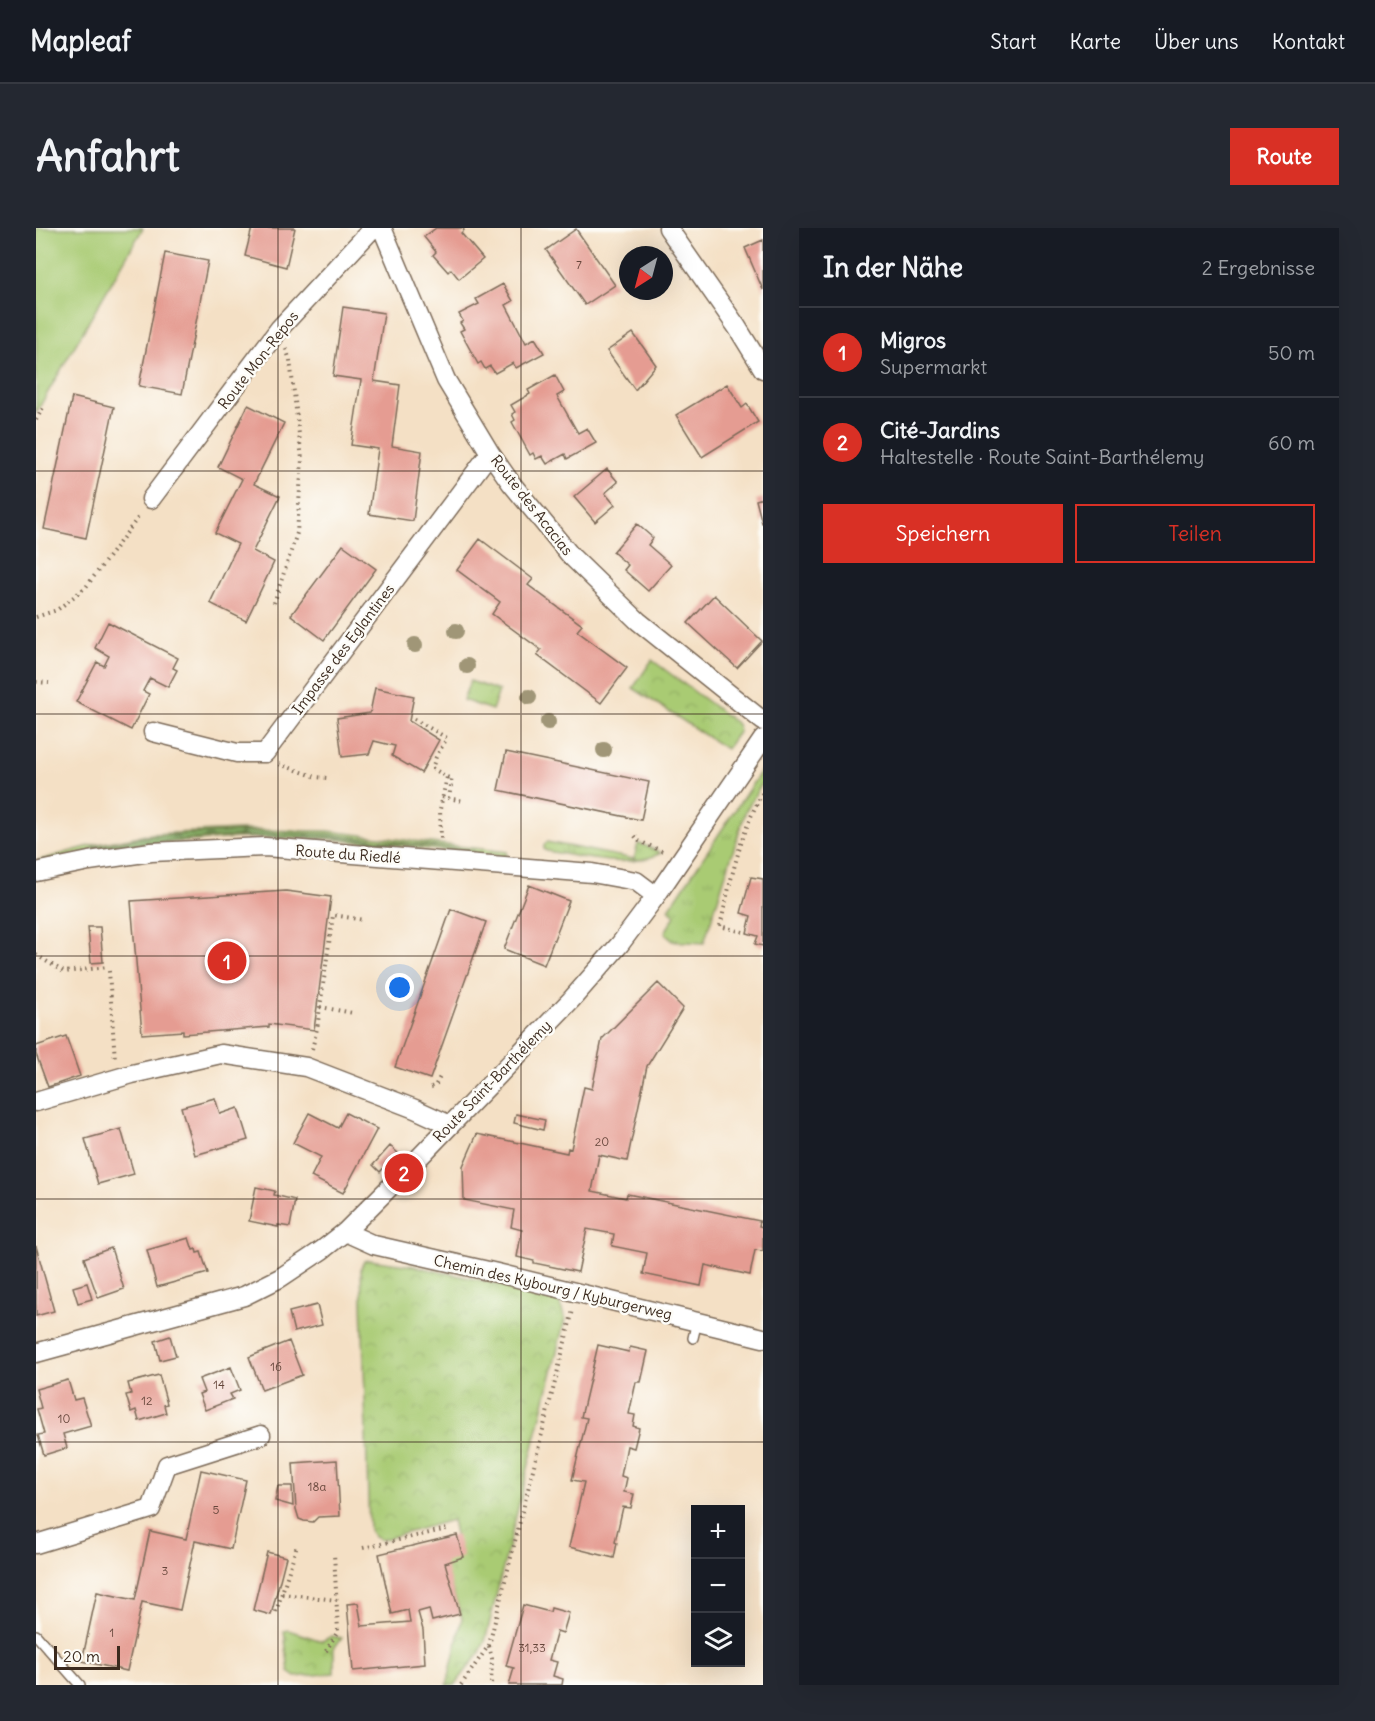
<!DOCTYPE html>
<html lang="de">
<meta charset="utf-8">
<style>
body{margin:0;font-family:Delius,sans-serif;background:#242831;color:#f1f3f6}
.controls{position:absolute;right:18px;bottom:18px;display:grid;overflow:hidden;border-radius:0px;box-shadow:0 6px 24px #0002}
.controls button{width:54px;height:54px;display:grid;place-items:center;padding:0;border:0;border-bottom:2px solid #363941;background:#171b24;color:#f1f3f6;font:30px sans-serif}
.compass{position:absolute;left:583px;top:18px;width:54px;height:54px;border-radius:50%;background:#171b24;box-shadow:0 6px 24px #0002;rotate:216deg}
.scale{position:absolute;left:18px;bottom:15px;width:66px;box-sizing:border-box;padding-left:6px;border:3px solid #3b2a1e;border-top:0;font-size:16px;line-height:21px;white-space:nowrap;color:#3b2a1e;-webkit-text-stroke:4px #fdfcf7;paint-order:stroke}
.you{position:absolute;left:364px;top:760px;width:21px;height:21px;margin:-15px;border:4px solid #fff;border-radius:50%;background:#1a73e8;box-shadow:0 0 0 9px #1a73e833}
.badge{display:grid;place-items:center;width:39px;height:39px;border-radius:50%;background:#d93025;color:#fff;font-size:20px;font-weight:700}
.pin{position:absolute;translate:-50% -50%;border:3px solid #fff;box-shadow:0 2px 6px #0006}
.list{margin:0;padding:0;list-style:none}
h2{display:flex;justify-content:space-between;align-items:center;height:78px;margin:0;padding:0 24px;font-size:26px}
h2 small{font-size:20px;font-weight:400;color:#9ea1a6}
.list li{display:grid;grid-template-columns:39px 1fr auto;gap:18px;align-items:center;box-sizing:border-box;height:90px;padding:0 24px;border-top:2px solid #363941}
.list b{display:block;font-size:22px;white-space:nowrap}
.list p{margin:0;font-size:20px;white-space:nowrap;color:#9ea1a6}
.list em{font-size:20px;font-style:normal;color:#9ea1a6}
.actions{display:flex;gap:12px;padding:18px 24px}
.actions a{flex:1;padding:14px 0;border:2px solid #d93025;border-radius:0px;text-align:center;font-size:21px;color:#d93025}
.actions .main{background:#d93025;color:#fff}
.icon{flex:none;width:33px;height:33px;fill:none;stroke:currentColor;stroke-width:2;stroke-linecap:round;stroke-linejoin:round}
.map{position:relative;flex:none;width:727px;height:1457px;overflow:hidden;border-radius:0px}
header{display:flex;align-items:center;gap:36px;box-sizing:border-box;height:84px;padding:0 30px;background:#171b24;border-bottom:2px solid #363941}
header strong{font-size:28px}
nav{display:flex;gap:33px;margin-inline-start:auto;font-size:21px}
.intro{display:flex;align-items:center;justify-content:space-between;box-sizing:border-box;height:144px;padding:0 36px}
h1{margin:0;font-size:42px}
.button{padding:15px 27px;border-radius:0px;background:#d93025;color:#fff;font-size:21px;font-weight:700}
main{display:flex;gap:36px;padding:0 36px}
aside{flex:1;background:#171b24;border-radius:0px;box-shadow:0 6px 24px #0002}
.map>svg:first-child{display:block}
</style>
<header>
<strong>Mapleaf</strong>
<nav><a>Start</a><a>Karte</a><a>Über uns</a><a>Kontakt</a></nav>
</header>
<div class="intro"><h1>Anfahrt</h1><a class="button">Route</a></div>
<main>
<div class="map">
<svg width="727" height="1457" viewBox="0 0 727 1457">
<defs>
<pattern id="grass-tufts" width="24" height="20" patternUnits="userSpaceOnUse" patternTransform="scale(1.5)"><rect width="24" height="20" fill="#a9cb73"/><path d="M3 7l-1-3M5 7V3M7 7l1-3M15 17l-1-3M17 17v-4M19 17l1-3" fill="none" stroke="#92ae63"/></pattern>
<pattern id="forest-firs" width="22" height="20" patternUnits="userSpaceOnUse" patternTransform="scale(1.5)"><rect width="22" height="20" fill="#86af65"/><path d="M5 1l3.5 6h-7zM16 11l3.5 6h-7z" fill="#6f8f53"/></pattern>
<pattern id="park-crowns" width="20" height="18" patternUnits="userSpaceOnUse" patternTransform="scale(1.5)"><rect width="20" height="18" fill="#a9cb73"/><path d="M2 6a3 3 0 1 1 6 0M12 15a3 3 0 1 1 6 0" fill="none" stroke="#92ae63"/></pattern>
</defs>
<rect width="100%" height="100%" fill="#fdfcf7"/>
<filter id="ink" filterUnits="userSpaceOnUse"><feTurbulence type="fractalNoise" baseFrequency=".0167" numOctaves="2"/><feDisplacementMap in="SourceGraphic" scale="12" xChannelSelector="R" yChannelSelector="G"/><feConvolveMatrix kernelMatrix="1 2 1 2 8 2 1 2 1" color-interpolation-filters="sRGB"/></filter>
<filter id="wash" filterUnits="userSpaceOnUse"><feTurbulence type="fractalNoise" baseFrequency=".008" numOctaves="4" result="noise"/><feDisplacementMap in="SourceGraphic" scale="24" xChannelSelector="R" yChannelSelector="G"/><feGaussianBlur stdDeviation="1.35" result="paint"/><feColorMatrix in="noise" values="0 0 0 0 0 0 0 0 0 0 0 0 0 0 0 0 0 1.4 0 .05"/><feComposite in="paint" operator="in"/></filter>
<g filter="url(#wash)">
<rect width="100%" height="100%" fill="#f4e0c5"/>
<!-- grass -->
<path fill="url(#grass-tufts)" stroke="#727a48" stroke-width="1.5" d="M727,540V554L710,582L668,715L636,713L629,704L639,688L633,681Z
M204,602L292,603L471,624L470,629L292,611L203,610L117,616L59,622L0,635V633L57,617L115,606Z
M511,614L598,631L602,616H605L625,625C593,642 546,629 511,623L508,621V617Z"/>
<!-- forest -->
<path fill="url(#forest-firs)" stroke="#606c42" stroke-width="1.5" d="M204,604L291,606L439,623L291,609L205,608L114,614L58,621L57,619L114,608Z"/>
<!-- park -->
<path fill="url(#park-crowns)" stroke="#727a48" stroke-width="1.5" d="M616,432L699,494L702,498L703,503L690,521L597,460Z
M434,453L463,463L456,482L427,472Z
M334,1032L378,1038L509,1066L523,1074L529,1091L449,1413L444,1424L419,1457H411L426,1390L407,1334L424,1328L416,1292L345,1312L338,1309L333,1302L325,1040L328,1033Z
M252,1402L286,1413L296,1408L306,1410L298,1420V1445L260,1449L253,1444L248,1403Z"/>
<!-- pitch -->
<path fill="#a9cb73" stroke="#727a48" stroke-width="1.5" d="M0,0H107L0,185Z"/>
<g id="blocks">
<!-- building -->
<path fill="#e59c92" d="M216,0H259L250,39L209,28Z
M400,0H427L428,2L425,5L447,31L423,51L415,41L412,44L397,27L400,24L388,9Z
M540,1L579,57L549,77L510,22Z
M727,12V62L709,20Z
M129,25L172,33L146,166L103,158Z
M467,56L477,73L470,77L490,115L499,110L508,125L480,140L477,135L459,145L454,138L449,141L445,134L442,136L424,103L428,101L424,95L427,93L423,86L443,76L440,71Z
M307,79L348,85L338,153L364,157L356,218L386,223L377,293L333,286L342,221L315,217L325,152L297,148Z
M597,105L620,137L599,162L571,123Z
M519,147L528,164L521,168L542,205L551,200L560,215L531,231L529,226L511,236L506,228L500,231L497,225L494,227L476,194L479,192L476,186L479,184L475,177L494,166L492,162Z
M691,156L706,180L711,176L722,194L666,229L640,187Z
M36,169L78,179L50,310L8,301Z
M212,177L248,195L218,256L244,268L217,323L238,334L210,393L174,375L202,316L179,305L206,251L182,239Z
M571,241L582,254L569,265L579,277L559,294L538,269Z
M727,270V295H726L720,272Z
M601,296L617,310L612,317L635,337L612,363L588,342L592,337L577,324Z
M444,311L497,351L492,357L546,397L541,403L591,440L565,475L501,427L505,422L456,386L464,374L421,342Z
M307,317L340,341L288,412L255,387Z
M678,367L726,413L701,440L652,395Z
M72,394L142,430L137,440L141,442L132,459L114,450L107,463L113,466L95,502L40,474L61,434L68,438L73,428L59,420Z
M339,460L378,468L373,493L403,512L385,545L356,528L359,518L338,513L333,526L306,529L301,490L334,485Z
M470,524L613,554L605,592L462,562Z
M715,649L727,651V718L719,716L722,708L711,705L715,688L705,685Z
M493,657L533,673L508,737L468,721Z
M250,663L295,669L278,802L233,796V799L147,806V803L106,806L95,673Z
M415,681L450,694L394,851L359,839Z
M52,699H64L67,734L55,735Z
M622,755L647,780L611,838L591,933L563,927L556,963L590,970L591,966L724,993L723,998L727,999V1023L719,1022L714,1047L669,1037L665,1058L607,1046L611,1025L576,1018L578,1006L551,1001L542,1044L498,1035V1033L481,1029L486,1002L475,999L478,982L428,972L427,938L441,906L531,925L532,920L535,921L548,859L556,861L566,811Z
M30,808L44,848L12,859L0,826V818Z
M179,870L184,886L202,880L212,912L159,927L145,879Z
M273,885L302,900L310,885L341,901L307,965L275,949L285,929L257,915Z
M480,886L509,892L507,902L478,895Z
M85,901L98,946L62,956L49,911Z
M354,918L362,925L344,944L337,937Z
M220,959L239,963L238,967L259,972L254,999L242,997V999L213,993Z
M153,1010L157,1022L160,1021L161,1025L165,1024L172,1045L121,1059L111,1022Z
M0,1018L18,1083L0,1088Z
M75,1020L88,1061L62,1070L48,1030Z
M51,1055L56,1071L42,1075L37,1059Z
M281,1077L286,1097L258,1104L253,1084Z
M134,1108L140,1128L124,1132L119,1113Z
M253,1113L266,1147L226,1162L213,1129Z
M562,1117L593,1124L594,1119L612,1123L605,1154H600L593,1186L599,1187L597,1198L603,1200L598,1220L591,1218L585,1248L591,1250L588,1264L598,1266L595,1280L587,1279L579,1314L581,1315L578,1330L533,1319L548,1254L536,1252L551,1190L545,1189Z
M195,1139L204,1162L194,1166L197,1171L169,1182L163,1166L168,1164L163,1151Z
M123,1147L131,1176L128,1177L130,1185L103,1193L100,1182L95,1184L90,1167L95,1166L92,1155Z
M32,1152L38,1172L46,1170L55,1198L27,1206L31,1220L8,1227L2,1207L8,1206L1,1181L5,1180L0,1161Z
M301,1232L304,1288L282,1289L277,1294L268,1293L263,1291L260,1281L257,1235Z
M165,1242L210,1252L195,1321L159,1313L144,1382L106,1374L91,1443L46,1433L61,1364L99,1372L114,1303L150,1311Z
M242,1258H256L257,1278L239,1273Z
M421,1307L427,1329L409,1335L424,1386L396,1393L393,1381L382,1384L387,1402L389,1436L317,1443L311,1376L322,1375L326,1398L374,1394L372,1382L356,1386L343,1326Z
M231,1324L250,1329L235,1387L217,1382Z
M487,1377L514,1384L515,1380L533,1385L527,1405L521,1403L513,1432L521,1434L517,1448L527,1451L526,1457H473L478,1440L470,1438Z"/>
</g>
</g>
<g filter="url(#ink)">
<use href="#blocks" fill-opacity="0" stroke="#7c6a58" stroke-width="1.5"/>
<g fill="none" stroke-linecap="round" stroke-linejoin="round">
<!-- service casing -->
<g stroke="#7c6a58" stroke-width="12">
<path id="service" d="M657,1110L661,1093
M0,1407L44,1457"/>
</g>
<!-- minor casing -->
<g stroke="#7c6a58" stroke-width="21">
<path id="minor" d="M346,0L410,152L454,225L475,255L535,328L602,393L727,493
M632,0L701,99L727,141
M115,271L243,101L337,0
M117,504L201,525H229L454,225
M0,644L53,633L115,624L229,619L556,645L600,653L620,668
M0,874L96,846L185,826L270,839L379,881L414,897
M309,1004L338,1017L461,1045L727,1110
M0,1125L208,1068L244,1050L286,1022L309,1004L375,938L535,772L584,716L620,668L727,511
M0,1316L115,1281L131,1237L225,1207"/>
</g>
<!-- path -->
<path stroke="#7c6a58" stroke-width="4" stroke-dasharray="1.5 4.5" stroke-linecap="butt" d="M0,192L8,178
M238,375L261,305L266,231L254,132L250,121
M0,389L21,382L50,359L104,287
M0,454L13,455
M378,491L411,510L400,529L396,540L411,549L404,581L405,613
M243,536L280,549L291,550
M411,549L416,551L413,570
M406,569L428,573
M599,608L603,613L628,624
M707,704L684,698C695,652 704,605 727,564
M0,727L28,744L72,739
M73,743L79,832
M284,779L317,785
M276,821L281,801L297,687L328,692
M395,859L399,858L405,847
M327,1320L411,1301
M246,1366L301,1372
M240,1384L261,1317
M453,1418L456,1431L455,1457
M290,1423L302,1403L298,1325
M425,1457L453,1417L537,1082"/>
<!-- service -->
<use href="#service" stroke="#fff" stroke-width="9"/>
<!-- minor -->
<use href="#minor" stroke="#fff" stroke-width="18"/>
</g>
<!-- trees -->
<g fill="#a09677">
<circle cx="420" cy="403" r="8"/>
<circle cx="379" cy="417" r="8"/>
<circle cx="431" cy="438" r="8"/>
<circle cx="493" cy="469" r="8"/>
<circle cx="512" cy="494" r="8"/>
<circle cx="568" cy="522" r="8"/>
</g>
</g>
<!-- grid -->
<path fill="none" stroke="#3b2a1e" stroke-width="1.5" stroke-opacity="0.55" d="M242,0V1457M485,0V1457M0,243H727M0,486H727M0,728H727M0,971H727M0,1214H727"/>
<g text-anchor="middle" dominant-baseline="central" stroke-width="5" stroke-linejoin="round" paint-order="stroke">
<!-- number labels -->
<g font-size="12" fill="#66463b">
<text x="543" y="36">7</text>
<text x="566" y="913">20</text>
<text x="240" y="1138">16</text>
<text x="183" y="1156">14</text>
<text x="111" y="1172">12</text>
<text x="28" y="1190">10</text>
<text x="281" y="1258">18a</text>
<text x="180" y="1281">5</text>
<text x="129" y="1342">3</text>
<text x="76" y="1404">1</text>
<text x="496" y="1419">31,33</text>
</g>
<!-- street labels -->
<g font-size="15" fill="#3b2a1e" stroke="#fdfcf7">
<text transform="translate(222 132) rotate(-52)">Route Mon-Repos</text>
<text transform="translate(496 277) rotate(52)">Route des Acacias</text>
<text transform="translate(307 421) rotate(-53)">Impasse des Eglantines</text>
<text transform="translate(312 626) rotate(4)">Route du Riedlé</text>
<text transform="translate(456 853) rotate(-46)">Route Saint-Barthélemy</text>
<text transform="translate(517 1059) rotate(13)">Chemin des Kybourg / Kyburgerweg</text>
</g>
</g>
</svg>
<div class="controls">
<button>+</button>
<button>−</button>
<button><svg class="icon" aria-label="layers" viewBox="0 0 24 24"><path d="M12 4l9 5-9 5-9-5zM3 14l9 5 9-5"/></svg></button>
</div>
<svg class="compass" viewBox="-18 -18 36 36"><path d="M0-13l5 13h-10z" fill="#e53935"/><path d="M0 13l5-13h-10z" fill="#9ea1a6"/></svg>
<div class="scale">20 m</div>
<div class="you"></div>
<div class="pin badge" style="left:191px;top:733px">1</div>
<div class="pin badge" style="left:368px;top:945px">2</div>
</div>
<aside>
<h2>In der Nähe<small>2 Ergebnisse</small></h2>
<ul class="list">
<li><span class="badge">1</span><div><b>Migros</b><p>Supermarkt</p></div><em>50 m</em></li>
<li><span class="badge">2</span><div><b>Cité-Jardins</b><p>Haltestelle · Route Saint-Barthélemy</p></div><em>60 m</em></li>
</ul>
<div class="actions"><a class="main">Speichern</a><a>Teilen</a></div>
</aside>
</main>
